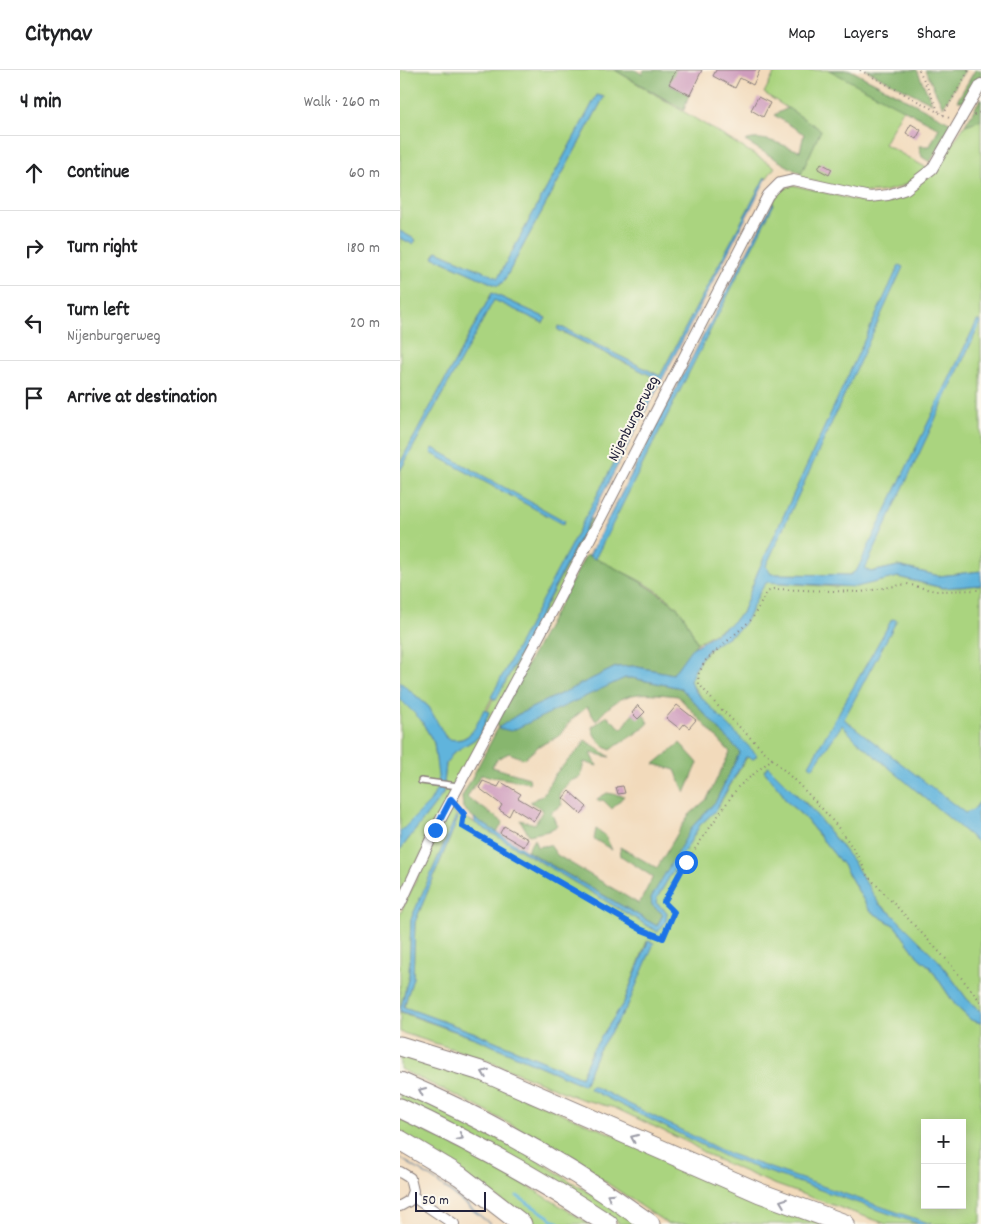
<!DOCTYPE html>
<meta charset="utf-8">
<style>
body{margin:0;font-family:Dekko,sans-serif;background:#f6f6f6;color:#202124}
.controls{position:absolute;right:15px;bottom:15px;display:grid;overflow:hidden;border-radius:0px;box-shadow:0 2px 12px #0003}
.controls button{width:45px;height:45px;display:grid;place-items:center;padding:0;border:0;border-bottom:1px solid #e0e0e0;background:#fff;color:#202124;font:25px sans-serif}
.scale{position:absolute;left:15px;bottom:12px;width:71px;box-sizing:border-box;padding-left:5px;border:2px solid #22223b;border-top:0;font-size:14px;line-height:18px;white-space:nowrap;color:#22223b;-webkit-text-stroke:4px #fbf7ec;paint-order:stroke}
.stop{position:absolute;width:15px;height:15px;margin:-11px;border:4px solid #1a73e8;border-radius:50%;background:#fff}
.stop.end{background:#1a73e8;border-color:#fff;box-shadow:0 1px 5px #0008}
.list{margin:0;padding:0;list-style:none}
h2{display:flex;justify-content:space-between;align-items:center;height:65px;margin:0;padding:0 20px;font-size:21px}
h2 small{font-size:16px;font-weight:400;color:#757577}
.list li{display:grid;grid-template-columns:32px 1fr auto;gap:15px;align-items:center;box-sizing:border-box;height:75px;padding:0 20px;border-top:1px solid #e0e0e0}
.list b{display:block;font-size:19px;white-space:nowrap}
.list p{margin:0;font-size:16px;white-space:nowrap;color:#757577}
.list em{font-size:16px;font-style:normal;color:#757577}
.icon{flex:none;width:28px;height:28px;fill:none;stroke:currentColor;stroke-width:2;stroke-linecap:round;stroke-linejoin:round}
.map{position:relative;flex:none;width:581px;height:1154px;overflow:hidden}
header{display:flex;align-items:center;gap:30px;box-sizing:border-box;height:70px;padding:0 25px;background:#fff;border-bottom:1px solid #e0e0e0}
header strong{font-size:24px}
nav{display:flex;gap:28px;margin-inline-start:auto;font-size:18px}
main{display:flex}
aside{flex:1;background:#fff}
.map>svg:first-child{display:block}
</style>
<header>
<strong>Citynav</strong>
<nav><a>Map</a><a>Layers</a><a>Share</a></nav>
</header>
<main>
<aside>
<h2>4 min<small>Walk · 260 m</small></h2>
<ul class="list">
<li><svg class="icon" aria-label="ahead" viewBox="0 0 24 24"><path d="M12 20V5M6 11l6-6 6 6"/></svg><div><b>Continue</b></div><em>60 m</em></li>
<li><svg class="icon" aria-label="right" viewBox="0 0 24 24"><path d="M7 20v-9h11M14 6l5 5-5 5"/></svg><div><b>Turn right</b></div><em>180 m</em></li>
<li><svg class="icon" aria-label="left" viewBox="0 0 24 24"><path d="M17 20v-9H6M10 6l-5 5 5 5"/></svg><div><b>Turn left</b><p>Nijenburgerweg</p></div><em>20 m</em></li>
<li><svg class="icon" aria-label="arrive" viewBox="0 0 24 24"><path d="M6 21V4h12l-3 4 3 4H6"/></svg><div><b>Arrive at destination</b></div></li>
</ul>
</aside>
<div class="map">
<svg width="581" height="1154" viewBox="0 0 581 1154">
<rect width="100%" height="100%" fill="#fbf7ec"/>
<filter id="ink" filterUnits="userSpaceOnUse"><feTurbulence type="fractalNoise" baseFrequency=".02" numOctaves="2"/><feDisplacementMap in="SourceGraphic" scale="10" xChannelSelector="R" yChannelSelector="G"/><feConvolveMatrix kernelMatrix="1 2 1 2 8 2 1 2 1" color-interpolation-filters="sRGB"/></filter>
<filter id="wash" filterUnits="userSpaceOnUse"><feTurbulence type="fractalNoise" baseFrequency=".0096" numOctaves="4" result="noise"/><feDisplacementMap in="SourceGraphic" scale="20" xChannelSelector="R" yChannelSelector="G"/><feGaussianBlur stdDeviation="1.12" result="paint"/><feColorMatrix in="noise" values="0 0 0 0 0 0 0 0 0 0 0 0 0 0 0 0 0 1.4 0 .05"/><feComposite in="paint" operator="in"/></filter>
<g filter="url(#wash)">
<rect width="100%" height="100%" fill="#f2dabb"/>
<!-- green -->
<path fill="#aad47f" stroke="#667b5d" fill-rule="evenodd" d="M0,0H215L375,97L366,109L365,107L260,306L159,256L158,260L258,309L74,662L62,669L51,670L41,663L29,637L0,612V401L94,229L143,253L146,248L92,223L0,393V168L13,174L16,170L0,161ZM197,25L204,27L104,211L98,216L33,187L37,181L98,208Z
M376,0H450L508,30L484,74L527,98C485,138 450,119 399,108L421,60L364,23Z
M581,50V501L539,506L498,496L471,502L457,500L450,505L370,504L358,501L342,543L330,554L297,573C292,563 288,551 281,542C262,517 217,500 189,486L379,121L393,115L459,131L488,128L543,88L565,55Z
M191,449L197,453L0,825V780L43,724L46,694L53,683L80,666L89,642L87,641L93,629L96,630Z
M498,507L542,518L581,515V942L567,929L539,891L492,844L479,834L442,777L406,733L364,701L381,721L386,731L404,747L443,795L470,841L495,856L518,887L530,897L556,936L571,950L581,953V1154H486L371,1113L311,1087L289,1073L215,1038L181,1029L78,987L0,962V844L50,738L56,745L64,747L75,753L258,862L267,842L256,833L257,828L300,755L315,741L347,687L289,611C295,598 301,585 313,576C322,569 334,565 342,556C353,543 355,525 367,512L436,517ZM58,748L15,852L13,908L4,937L78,964L181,1007L192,981L224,932L247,871L228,935L197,983L184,1015L77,969L0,942L9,905L11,849ZM525,1053H562V1135H525Z
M0,629L21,650L34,673L40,716L30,732L0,763Z
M0,981L60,1001L429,1154H268L158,1080L65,1030L0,999Z
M0,1019L120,1079L238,1154H220L201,1141L0,1030Z
M0,1049L93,1095L190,1154H131L110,1136L0,1063Z"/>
<!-- forest -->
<path fill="#87b66e" stroke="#546c54" d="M215,0H235L242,4L244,0H278L270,15L289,24L284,40Z
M429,0H450L553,54L530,92L522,87L519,76H530L539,58Z
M466,0H517L532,33Z
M525,0H565L543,37Z
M575,0H581V8L568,31H557Z
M581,28V50L565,55Z
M388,38L421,60L401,104L345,71C363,64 383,76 400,81L404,64L374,45Z
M186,485C206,491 269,526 281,542C288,551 292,563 297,573L273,604L233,596L216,597L117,645L99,658L225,608H232L281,618L340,682L316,731L292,757L252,835L263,844L257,856L127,781L134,769L137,777L150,775L157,785L239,834L253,807L221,786L220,777L257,798L288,746L307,729L330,682L278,626C240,622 222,619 196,651L187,637L171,650L159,666L139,676L124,689L109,683L97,689L92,697L129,708L130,713L81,705L67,727L103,752L97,763L74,748L63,738L62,727L98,658L96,653Z
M241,642L247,649L248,654C236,665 223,670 211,680C203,678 192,665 192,657L207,646L222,659L232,645Z
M185,670L210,687L191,683L197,696L184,692L181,707L170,711L159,724L162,735L151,742L157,756L148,761L129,765L120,750L135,754L143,740L130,732L143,725L155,704L182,676Z
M280,673L298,693L285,723L275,700L254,694Z
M207,723L224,726L212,739L203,730L198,731L197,729Z
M196,759L205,765L212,780L194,769Z"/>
<!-- water -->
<path fill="#60b4dc" stroke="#416b8c" d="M197,25L204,27L104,211L98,216L33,187L37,181L98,208Z
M365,107L366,109L96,630L91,627L258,309L157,259L159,256L260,306Z
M372,134H374L195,489L189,486Z
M0,161L16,170L13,174L0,168Z
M499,195L503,197L366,496L371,504L450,505L457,500L577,251L581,252L465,499L471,502L498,496L539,506L581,501V515L543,518L498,507L456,517L367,512C355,525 353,543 342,556C334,565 322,569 313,576C301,584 295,598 290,611L295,621L357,685L354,689L346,687L315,741L300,755L257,828L256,833L267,842L266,851L258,862L75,753L74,748L133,785L257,856L263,844L252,835L251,828L292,757L316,731L340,682L281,618L232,608H225L111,661L98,658L117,645L216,597L233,596L273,604L291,579L330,554L342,543L358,501Z
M92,223L146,248L143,253L94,230L0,401V393Z
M33,378L165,451L163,454L31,383Z
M492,549L497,550L444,649L565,743L573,740L581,730V739L577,743L578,754L581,757V775L456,670L442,655L413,698L409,695Z
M0,612L29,637L46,668C70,676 76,656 84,639L89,642L80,666L53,683L46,694L43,724L0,780V762L30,732L39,715L34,673L21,650L0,629Z
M368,696L413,741L452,790L479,834L492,844L539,891L567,929L581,942V953L571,950L556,936L530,897L518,887L495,856L470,841L443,795L404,747L386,731L381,721L364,701Z
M56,746L58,748L15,852L13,908L4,937L78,964L181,1007L192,981L224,932L248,871L254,873L228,935L197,983L184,1015L77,969L0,941L9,905L11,849Z
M191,1015L327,1083L531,1154H519L328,1088L189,1019Z
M0,1088C32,1107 62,1129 90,1154L33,1109Z"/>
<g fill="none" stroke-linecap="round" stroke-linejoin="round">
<!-- stream -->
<path stroke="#60b4dc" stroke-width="3" d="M117,1126L160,1154"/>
</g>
<g id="blocks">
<!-- building -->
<path fill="#cf9dbd" d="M276,0H302L290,25L269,14Z
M316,0H360L353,15L340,8L335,18L313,6Z
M358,27L370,33L363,47L351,40Z
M511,54L521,60L516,69L506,63Z
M421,93L432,99L429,105L418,99Z
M238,635L245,642L238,649L232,643Z
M277,635L296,650L289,658L284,654L280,659L266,648Z
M83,711L98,717L101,712L121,724L118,728L140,741L134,751L113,738L109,746L99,740L102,735L79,718Z
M223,716L225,723L218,724L216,717Z
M169,721L187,737L181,744L163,728Z
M104,756L128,769L124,777L100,763Z"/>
</g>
</g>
<g filter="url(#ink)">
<use href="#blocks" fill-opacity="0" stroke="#8a7e7b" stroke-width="1"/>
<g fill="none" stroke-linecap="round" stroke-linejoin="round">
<!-- service casing -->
<g stroke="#8a7e7b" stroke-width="8">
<path id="service" d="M21,711L58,716"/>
</g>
<!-- minor casing -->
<g stroke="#8a7e7b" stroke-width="12">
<path id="minor" d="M0,835L35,760L153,540L368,125L380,113L393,110L470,127L488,125L506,119L532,99L581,14
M0,1102L10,1108L13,1121L9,1131L0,1136
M12,1126L54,1154"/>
</g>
<!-- motorway casing -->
<g stroke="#8a7e7b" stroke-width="21">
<path id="motorway" d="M0,976L84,1002L360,1123L445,1154
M0,1012C88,1050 172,1097 250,1154
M0,1038C72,1072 141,1110 208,1154
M0,1070L60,1106L122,1154"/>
</g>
<!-- path -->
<path stroke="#8a7e7b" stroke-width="2" stroke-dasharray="1 4" stroke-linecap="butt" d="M460,0L549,48
M519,0L539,42
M543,45L569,0
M574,45L581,42
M372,689L315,633L299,614L298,605L305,591L352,549L367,522L374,519L461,522L507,514L535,521L581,520
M58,736L64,744L62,756L242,860L263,868L274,842L265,832L286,792L338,717L372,689C407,722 448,760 467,805L546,889L581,932"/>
<!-- service -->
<use href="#service" stroke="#fff" stroke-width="5"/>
<!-- minor -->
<use href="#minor" stroke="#fff" stroke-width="10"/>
<!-- motorway -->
<use href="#motorway" stroke="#fff" stroke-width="19"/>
</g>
<!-- one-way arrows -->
<defs><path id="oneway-chevron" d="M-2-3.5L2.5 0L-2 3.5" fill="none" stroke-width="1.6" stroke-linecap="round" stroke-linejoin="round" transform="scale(1.25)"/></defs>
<g stroke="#9c9ca7">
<use href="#oneway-chevron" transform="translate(85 1003) rotate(-159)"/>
<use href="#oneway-chevron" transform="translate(22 1021) rotate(-156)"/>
<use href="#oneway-chevron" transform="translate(60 1067) rotate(27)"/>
<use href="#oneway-chevron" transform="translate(234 1068) rotate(-156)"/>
<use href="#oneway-chevron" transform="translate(210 1126) rotate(-146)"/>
<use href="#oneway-chevron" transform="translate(383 1132) rotate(-159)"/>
</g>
</g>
<g fill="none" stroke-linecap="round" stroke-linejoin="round" filter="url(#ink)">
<!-- route -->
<path stroke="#1a73e8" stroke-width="6" d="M35,760L51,729L64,744L62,756L242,860L263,868L274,842L264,832L286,792"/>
</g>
<g text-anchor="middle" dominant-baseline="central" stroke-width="4" stroke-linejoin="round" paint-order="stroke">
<!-- street labels -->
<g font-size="16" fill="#22223b" stroke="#fbf7ec">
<text transform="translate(234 349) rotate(-63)">Nijenburgerweg</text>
</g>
</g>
</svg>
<div class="controls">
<button>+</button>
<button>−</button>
</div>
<div class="scale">50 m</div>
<div class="stop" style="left:286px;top:792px"></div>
<div class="stop end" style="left:35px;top:760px"></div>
</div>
</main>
